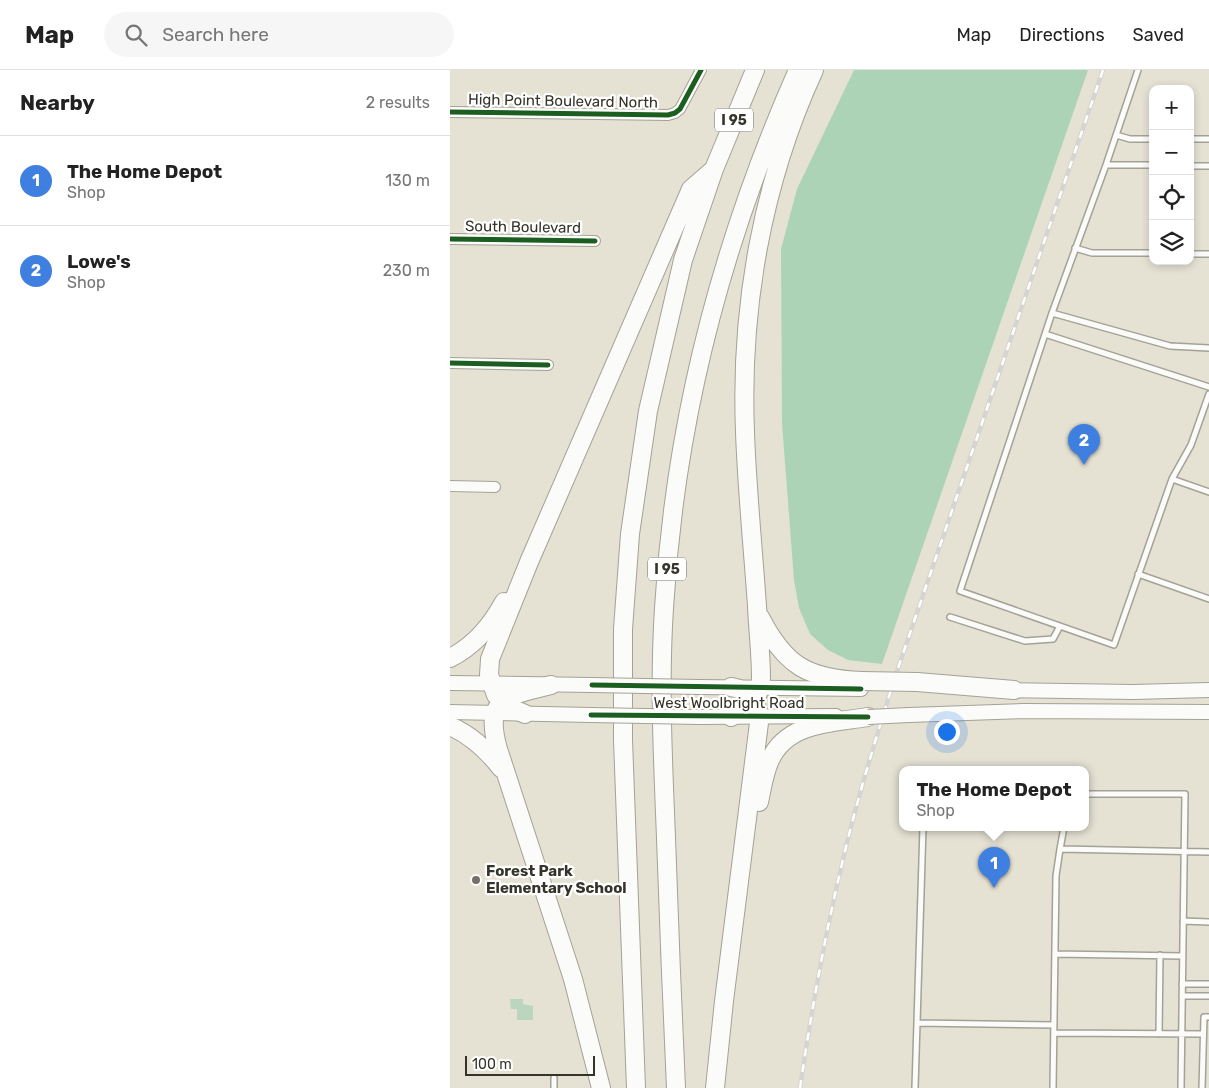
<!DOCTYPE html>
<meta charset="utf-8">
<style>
body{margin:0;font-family:Rubik,sans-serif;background:#f6f6f6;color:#222}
.controls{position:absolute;right:15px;top:15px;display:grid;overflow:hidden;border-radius:10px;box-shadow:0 2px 8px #0003}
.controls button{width:45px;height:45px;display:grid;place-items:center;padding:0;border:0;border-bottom:1px solid #e0e0e0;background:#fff;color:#222;font:25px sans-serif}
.scale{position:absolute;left:15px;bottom:12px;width:130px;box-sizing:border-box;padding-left:5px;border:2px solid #35342a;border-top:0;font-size:14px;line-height:18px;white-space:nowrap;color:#35342a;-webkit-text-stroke:4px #fff;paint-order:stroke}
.you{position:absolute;left:496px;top:661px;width:18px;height:18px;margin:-12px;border:4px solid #fff;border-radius:50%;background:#1a73e8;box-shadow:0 0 0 8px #1a73e833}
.badge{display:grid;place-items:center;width:32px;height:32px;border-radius:50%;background:#d93025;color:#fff;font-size:16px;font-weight:700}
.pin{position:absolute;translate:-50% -41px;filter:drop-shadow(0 1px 2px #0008)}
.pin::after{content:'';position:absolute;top:26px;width:18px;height:15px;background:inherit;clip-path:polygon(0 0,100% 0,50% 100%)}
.popup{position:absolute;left:449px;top:696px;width:190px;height:65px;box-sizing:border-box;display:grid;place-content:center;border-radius:10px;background:#fff;filter:drop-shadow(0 1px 4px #0005);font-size:16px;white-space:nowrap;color:#767676}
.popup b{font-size:19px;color:#222}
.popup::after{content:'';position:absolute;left:50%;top:100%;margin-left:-10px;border:10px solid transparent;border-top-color:#fff}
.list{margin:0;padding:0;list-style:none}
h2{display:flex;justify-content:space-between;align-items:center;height:65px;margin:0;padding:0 20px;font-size:21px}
h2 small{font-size:16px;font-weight:400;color:#767676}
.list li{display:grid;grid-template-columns:32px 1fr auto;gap:15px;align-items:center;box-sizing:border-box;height:90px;padding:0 20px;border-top:1px solid #e0e0e0}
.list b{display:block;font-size:19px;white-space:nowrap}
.list p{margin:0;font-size:16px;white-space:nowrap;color:#767676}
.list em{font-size:16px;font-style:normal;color:#767676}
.icon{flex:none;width:28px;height:28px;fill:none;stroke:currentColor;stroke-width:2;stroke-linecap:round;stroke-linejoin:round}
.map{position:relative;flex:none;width:759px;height:1018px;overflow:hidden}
header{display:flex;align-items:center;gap:30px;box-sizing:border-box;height:70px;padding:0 25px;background:#fff;border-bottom:1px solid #e0e0e0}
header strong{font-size:24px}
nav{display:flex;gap:28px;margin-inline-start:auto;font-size:18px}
.search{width:350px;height:45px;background:#f6f6f6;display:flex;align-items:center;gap:12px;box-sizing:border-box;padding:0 18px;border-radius:28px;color:#767676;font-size:19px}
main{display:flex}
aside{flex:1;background:#fff}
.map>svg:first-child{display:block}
</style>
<header>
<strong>Map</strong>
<div class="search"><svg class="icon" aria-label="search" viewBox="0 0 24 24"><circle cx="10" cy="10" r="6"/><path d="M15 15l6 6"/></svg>Search here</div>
<nav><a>Map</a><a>Directions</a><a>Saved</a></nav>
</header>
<main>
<aside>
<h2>Nearby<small>2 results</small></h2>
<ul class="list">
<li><span class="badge" style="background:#3f7fe0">1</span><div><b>The Home Depot</b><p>Shop</p></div><em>130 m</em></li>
<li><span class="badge" style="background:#3f7fe0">2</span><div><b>Lowe's</b><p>Shop</p></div><em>230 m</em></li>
</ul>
</aside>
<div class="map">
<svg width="759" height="1018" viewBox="0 0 759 1018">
<rect width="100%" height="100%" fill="#e5e2d4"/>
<!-- green -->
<path fill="#bcd5bf" d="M60,929H73V934L83,936V950H67V939H61Z"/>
<!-- forest -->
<path fill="#add3b6" d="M404,0H638L432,594L398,590L378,580L360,564L349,538L344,510L332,354L331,179L347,119Z"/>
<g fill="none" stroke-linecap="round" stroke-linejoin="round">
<!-- lane casing -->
<g stroke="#a4a196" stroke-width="8">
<path id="lane" d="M688,0L656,95L602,243L510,521L664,575L722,409L741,375L759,324
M666,65L680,69H703
M740,69H759
M656,95H703
M740,96H759
M625,178L642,183H703
M740,184H759
M602,243L720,276L759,278
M595,264L759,317
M722,409L759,422
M688,504L759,529
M500,547L575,571L603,569L610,556
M635,724H735L731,1018
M610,779L614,757
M733,851L759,852
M605,884L733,886
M732,914H759
M732,926H759
M467,953L604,955
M604,963L753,964
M709,964L710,885
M104,1018V1008
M465,1018L473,757
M603,1018L606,806L610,779L759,782
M752,1018L754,947H759"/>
</g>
<!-- street casing -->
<g stroke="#a4a196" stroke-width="12">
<path id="street" d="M0,42L218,45L225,43L230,39L251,0
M0,169L145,171
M0,293L98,295
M0,416L45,417"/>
</g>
<!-- secondary casing -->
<g stroke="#a4a196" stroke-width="16">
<path id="secondary" d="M0,613L142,615
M249,617L411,619
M555,620L683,622L759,620
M0,642L141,645
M459,645L574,641L759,642
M249,647L386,646"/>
</g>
<!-- highway casing -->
<g stroke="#a4a196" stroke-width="20">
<path id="highway" d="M310,547C335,596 358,609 412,611
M0,588C24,576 41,556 54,532
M467,612L564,620
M101,615C58,626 33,626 48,679L123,909L151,1018
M75,644L56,636L46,625L39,605L40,589L79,492L241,119L263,100
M281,647C300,636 310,632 311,608C311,584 308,560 307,536C303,478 297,420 295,362C290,238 312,113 364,0
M0,656C21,665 37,680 51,698
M309,732C312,718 314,703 320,690C337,652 382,653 418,647
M186,1018L173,670V559L180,464L198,341L233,190L264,99L305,0
M226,1018C222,935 219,851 216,768C213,691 209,615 214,538C225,351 272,171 348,0
M265,1018L274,931L309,653C309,634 301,620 281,617"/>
</g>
<!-- lane -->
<use href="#lane" stroke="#fbfbf9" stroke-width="5"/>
<!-- street -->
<use href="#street" stroke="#fbfbf9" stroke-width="10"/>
<!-- secondary -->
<use href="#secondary" stroke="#fbfbf9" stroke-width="14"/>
<!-- highway -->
<use href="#highway" stroke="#fbfbf9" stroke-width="18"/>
<!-- rail casing -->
<g stroke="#d5d4d1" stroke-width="4.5">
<path id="rail" d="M350,1018C361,944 374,870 391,798C406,732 426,668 446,604L653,0"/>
</g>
<!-- rail -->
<use href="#rail" stroke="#fff" stroke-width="2.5" stroke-dasharray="8" stroke-linecap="butt"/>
<!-- secondary-bridge casing -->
<g stroke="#a4a196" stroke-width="16" stroke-linecap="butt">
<path id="secondary-bridge" d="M142,615L249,617
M141,645L249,647
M418,647L459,645"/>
</g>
<!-- highway-bridge casing -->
<g stroke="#a4a196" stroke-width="20" stroke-linecap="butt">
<path id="highway-bridge" d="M412,611L467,612"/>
</g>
<!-- secondary-bridge -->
<use href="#secondary-bridge" stroke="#fbfbf9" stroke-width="14"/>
<!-- highway-bridge -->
<use href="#highway-bridge" stroke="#fbfbf9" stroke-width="18"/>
<!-- cycleway casing -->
<g stroke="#fff" stroke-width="8">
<path id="cycleway" d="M0,42L218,45L225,43L230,39L251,0
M0,169L145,171
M0,293L98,295
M142,615L411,619
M141,645L418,647"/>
</g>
<!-- cycleway -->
<use href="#cycleway" stroke="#1b5e20" stroke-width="5"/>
</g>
<!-- markers -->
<circle fill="#737166" stroke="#fff" stroke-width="2" cx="26" cy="810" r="5"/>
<g text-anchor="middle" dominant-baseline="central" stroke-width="4.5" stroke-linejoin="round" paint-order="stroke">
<!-- shield labels -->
<g fill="#fff" stroke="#72716a" stroke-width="1">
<rect x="265" y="38.5" width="38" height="23" rx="4"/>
<rect x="198" y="487.5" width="38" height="23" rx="4"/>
</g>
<g font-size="14" font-weight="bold" fill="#35342a">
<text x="284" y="50">I 95</text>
<text x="217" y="499">I 95</text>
</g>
<!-- street labels -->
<g font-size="15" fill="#35342a" stroke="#fff">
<text transform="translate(113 31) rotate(1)">High Point Boulevard North</text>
<text transform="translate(73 157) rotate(1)">South Boulevard</text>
<text x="279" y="633">West Woolbright Road</text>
</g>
<!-- poi labels -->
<g font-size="15" font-weight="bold" fill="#35342a" stroke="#fff" text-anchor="start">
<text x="36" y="801">Forest Park<tspan x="36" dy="17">Elementary School</tspan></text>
</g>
</g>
</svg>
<div class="controls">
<button>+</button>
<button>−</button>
<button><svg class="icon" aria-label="locate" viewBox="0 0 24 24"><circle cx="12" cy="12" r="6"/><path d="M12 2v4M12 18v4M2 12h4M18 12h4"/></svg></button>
<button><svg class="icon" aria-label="layers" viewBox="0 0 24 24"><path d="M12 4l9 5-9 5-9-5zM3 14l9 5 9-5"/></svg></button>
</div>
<div class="scale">100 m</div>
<div class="you"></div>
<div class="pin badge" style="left:544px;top:818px;background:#3f7fe0">1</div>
<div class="popup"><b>The Home Depot</b>Shop</div>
<div class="pin badge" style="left:634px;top:395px;background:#3f7fe0">2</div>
</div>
</main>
